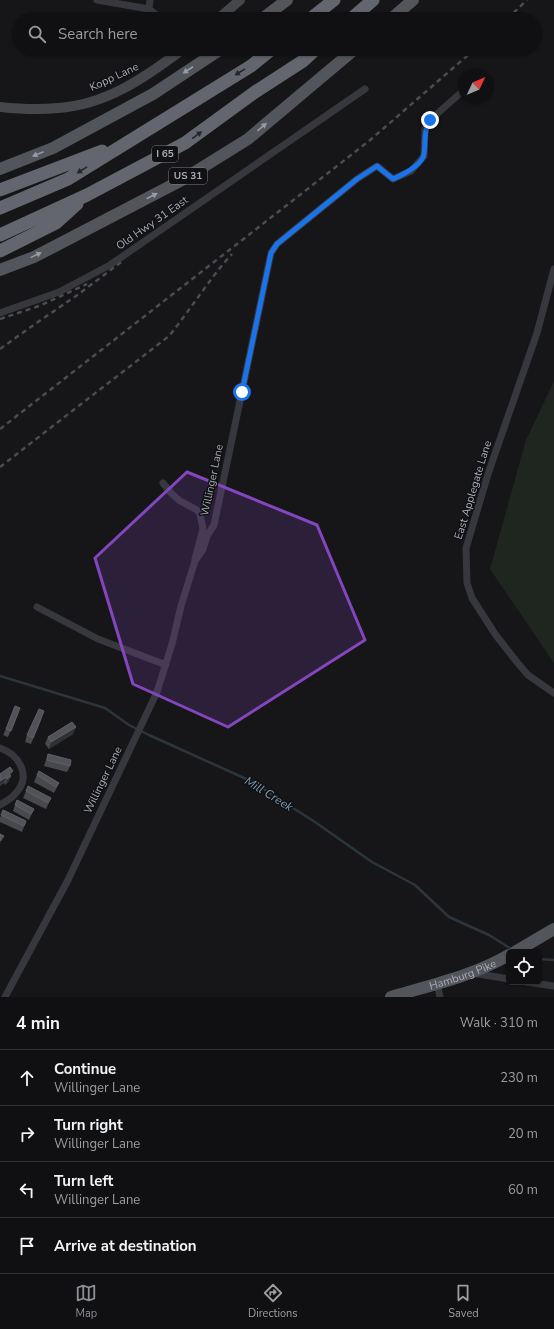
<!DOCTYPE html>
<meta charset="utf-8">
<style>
body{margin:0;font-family:"Nunito Sans",sans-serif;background:#19191b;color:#f1f3f6}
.controls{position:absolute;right:12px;bottom:12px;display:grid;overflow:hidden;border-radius:6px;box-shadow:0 1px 3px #0004}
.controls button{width:36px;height:36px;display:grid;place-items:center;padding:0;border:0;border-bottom:1px solid #303032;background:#101012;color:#f1f3f6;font:20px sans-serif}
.compass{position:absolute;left:458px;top:68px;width:36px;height:36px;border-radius:50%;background:#101012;box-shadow:0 1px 3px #0004;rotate:46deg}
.stop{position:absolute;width:12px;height:12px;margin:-9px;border:3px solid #1a73e8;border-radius:50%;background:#fff}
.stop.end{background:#1a73e8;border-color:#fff;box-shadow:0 1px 4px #0008}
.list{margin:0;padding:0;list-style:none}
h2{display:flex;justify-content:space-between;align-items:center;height:52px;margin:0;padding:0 16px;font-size:17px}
h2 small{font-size:13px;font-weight:400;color:#9c9d9f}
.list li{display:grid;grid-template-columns:26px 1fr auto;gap:12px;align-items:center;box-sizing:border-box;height:56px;padding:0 16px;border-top:1px solid #303032}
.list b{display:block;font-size:15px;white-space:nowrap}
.list p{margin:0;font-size:13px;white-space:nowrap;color:#9c9d9f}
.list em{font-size:13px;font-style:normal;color:#9c9d9f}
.icon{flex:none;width:22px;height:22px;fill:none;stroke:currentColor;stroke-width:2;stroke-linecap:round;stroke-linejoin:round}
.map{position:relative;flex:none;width:554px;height:997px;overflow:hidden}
.search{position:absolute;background:#101012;box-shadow:0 1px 3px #0004;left:12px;right:12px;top:12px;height:44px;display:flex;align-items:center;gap:10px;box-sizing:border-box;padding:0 14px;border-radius:22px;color:#9c9d9f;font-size:15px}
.sheet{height:276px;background:#101012}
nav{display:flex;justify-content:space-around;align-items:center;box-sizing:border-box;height:56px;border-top:1px solid #303032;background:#101012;font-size:11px;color:#9c9d9f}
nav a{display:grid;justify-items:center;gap:2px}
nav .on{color:#8c9099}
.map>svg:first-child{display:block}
</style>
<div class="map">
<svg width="554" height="997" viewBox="0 0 554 997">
<rect width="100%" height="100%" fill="#161618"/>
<!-- green -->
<path fill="#1e261f" d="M554,381V663L490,569L526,440Z"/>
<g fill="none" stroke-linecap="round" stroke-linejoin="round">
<!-- stream -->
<path stroke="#2c353c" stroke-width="2.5" d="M0,676L105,708L129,725L149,735L253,782L315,822L372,862L415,885L449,917L489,935L513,950
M539,959L554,960"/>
<!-- street -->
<path stroke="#37383d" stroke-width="7" d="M97,0L149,9
M150,0L149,9L161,19
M554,269L537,333L489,471L466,548L467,583L472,598L495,634L516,661L528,675L554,693
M0,313L59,292L110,265L365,89
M163,483L171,493L180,501L197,510L200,514L203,529L195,559
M37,607L98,639L166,665
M0,748C20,755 32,777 15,794C11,799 5,802 0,805
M472,973L509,979
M526,982L554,986
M437,983L440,997
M5,997L68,880L157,692L172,644L181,606L195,561L203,549L207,536L214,525L271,253L277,244L357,179L377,166L393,179L411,171L424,156L425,129L430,120L464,90"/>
<!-- secondary -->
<path stroke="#45474d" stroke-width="10" d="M218,19L240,0
M0,107C19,109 39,110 58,108C106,105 146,77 183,49"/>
<!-- primary -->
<g stroke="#53555c" stroke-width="12">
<path d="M262,19L287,0"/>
<path d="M391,19L413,0"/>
<path d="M0,169L53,148L153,94L221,49"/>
<path d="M0,270L34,257L182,180L248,139L355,49"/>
<path d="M515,952L554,929"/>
<path id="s1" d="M391,997C431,985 473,976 509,955"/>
</g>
<!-- highway -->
<path stroke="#63666e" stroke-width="13" d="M310,19L334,0
M351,19L373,0
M0,190L102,151
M0,208L68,179L251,66L272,49
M0,235L87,195L185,143L255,92L303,61L316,49
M0,251L56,223L77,204"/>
<!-- rail -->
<path stroke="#4a4c52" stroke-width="2.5" stroke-dasharray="5 4" stroke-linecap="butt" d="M507,19L527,0
M0,319L39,306L87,284
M0,349L35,324L76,296L124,260
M0,429L369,141L475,49
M0,467L169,336C191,309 209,279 232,254"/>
</g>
<!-- wall -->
<path fill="#47494d" d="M18,714L8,737L3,735L6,729Z
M42,718L31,744L25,742L27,735Z
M76,727L73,734L49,749L45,744L48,737Z
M48,754L70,766L67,772L44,766Z
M0,774L11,777L10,778L8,782L5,785L4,783L0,786Z
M37,775L59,783L54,793L34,782Z
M26,791L51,798L46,809L23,798Z
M15,805L34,809L29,820L13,811Z
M3,810L26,821L22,832L0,822V818Z"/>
<!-- shaded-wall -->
<path fill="#2f3033" d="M76,727L73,734L49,749L51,742Z
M13,771L8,782L5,785L9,774Z
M6,777L4,783L0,786V781Z
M4,836L0,844V842Z"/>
<!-- building -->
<path fill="#525359" stroke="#5f6168" d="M15,706L20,708L11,731L6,729Z
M39,709L44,711L33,738L27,735Z
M72,722L76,727L51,742L48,737Z
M48,754L71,760L70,766L47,760Z
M10,767L13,771L9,774L11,776L7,779L6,777L0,781V774Z
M39,771L59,783L56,787L37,775Z
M28,786L51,798L48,803L26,791Z
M17,800L34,809L31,814L15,805Z
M3,810L26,821L24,826L1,815Z
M0,834L4,836L0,841Z"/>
<!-- one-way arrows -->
<defs><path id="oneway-solid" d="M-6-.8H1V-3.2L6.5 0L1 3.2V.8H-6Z"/></defs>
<g fill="#979ba6">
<use href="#oneway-solid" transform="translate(188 70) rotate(147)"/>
<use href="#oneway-solid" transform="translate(262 127) rotate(-40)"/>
<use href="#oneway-solid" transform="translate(38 154) rotate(158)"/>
<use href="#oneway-solid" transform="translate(152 196) rotate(-27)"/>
<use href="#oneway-solid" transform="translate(36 255) rotate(-26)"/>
</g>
<g fill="#26262a">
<use href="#oneway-solid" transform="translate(240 72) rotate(148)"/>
<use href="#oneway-solid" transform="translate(197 135) rotate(-36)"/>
<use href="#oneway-solid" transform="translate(82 170) rotate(148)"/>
</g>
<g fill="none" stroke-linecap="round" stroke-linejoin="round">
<!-- route -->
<path stroke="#1a73e8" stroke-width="5" d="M242,392L271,253L277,244L357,179L377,166L393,179C402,175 422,166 424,154C426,140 423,133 430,120"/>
</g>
<!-- marked area -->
<path fill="#8446be" fill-opacity="0.2" stroke="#8446be" stroke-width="3" stroke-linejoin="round" d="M187,472L317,525L365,640L228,727L133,684L95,558Z"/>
<g text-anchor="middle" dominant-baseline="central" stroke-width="3" stroke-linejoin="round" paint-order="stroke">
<!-- shield labels -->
<g fill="#111113" stroke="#7b7e86" stroke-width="1">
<rect x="152" y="146" width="26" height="16" rx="3"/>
<rect x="169" y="168" width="38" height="16" rx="3"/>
</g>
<g font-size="10" font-weight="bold" fill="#a8adb8">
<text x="165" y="154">I 65</text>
<text x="188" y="176">US 31</text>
</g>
<!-- street labels -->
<g font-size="11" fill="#a8adb8" stroke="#111113">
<text transform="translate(114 77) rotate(-25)">Kopp Lane</text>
<text transform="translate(152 223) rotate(-35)">Old Hwy 31 East</text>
<text transform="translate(212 480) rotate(-78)">Willinger Lane</text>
<text transform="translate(473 490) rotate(-73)">East Applegate Lane</text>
<text transform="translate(103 780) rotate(-64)">Willinger Lane</text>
<text stroke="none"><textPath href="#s1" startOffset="75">Hamburg Pike</textPath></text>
</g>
<!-- water labels -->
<g font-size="12" font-style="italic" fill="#7f9bb3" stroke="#111113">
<text transform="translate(269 794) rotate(32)">Mill Creek</text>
</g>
</g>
</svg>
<div class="controls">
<button><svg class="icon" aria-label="locate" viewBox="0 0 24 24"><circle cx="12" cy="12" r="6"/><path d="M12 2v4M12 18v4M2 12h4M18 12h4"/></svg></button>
</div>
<svg class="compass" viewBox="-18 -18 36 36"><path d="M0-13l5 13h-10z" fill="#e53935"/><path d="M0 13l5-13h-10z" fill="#9c9d9f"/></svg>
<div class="stop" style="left:242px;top:392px"></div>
<div class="stop end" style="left:430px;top:120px"></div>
<div class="search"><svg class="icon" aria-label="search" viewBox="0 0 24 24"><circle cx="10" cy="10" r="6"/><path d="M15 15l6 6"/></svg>Search here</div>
</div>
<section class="sheet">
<h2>4 min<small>Walk · 310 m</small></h2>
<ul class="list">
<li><svg class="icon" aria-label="ahead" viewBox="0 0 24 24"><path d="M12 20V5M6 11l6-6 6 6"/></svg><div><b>Continue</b><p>Willinger Lane</p></div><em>230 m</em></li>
<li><svg class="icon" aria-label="right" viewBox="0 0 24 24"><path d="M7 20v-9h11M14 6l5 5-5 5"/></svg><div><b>Turn right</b><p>Willinger Lane</p></div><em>20 m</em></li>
<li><svg class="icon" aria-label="left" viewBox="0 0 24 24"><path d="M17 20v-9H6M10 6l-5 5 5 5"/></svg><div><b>Turn left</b><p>Willinger Lane</p></div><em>60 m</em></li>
<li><svg class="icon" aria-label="arrive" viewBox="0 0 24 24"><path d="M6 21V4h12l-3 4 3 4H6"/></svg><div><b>Arrive at destination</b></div></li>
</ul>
</section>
<nav>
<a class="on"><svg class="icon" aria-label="map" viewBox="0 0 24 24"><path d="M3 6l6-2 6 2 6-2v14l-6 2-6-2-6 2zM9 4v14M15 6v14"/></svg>Map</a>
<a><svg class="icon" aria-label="directions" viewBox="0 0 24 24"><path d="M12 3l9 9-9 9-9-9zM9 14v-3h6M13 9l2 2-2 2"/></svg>Directions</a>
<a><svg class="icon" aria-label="saved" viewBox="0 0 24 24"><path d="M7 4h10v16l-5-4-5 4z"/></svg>Saved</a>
</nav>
